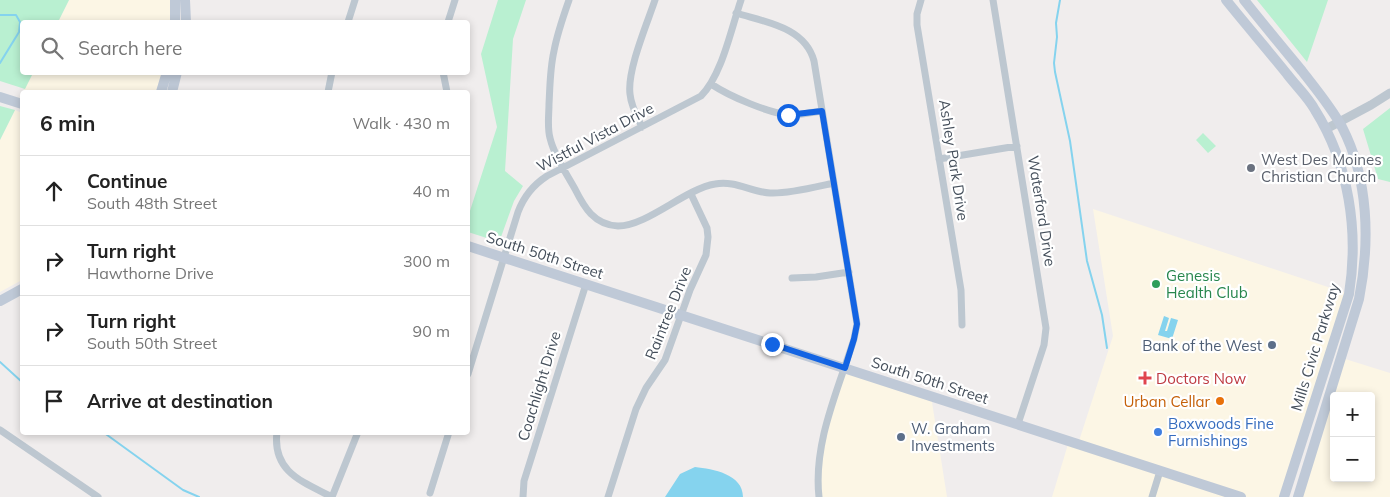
<!DOCTYPE html>
<meta charset="utf-8">
<style>
body{margin:0;font-family:Mulish,sans-serif;background:#f6f6f6;color:#222}
.controls{position:absolute;right:15px;bottom:15px;display:grid;overflow:hidden;border-radius:5px;box-shadow:0 2px 8px #0003}
.controls button{width:45px;height:45px;display:grid;place-items:center;padding:0;border:0;border-bottom:1px solid #e0e0e0;background:#fff;color:#222;font:25px sans-serif}
.stop{position:absolute;width:15px;height:15px;margin:-11px;border:4px solid #1364e3;border-radius:50%;background:#fff}
.stop.end{background:#1364e3;border-color:#fff;box-shadow:0 1px 5px #0008}
.list{margin:0;padding:0;list-style:none}
h2{display:flex;justify-content:space-between;align-items:center;height:65px;margin:0;padding:0 20px;font-size:21px}
h2 small{font-size:16px;font-weight:400;color:#767676}
.list li{display:grid;grid-template-columns:32px 1fr auto;gap:15px;align-items:center;box-sizing:border-box;height:70px;padding:0 20px;border-top:1px solid #e0e0e0}
.list b{display:block;font-size:19px;white-space:nowrap}
.list p{margin:0;font-size:16px;white-space:nowrap;color:#767676}
.list em{font-size:16px;font-style:normal;color:#767676}
.icon{flex:none;width:28px;height:28px;fill:none;stroke:currentColor;stroke-width:2;stroke-linecap:round;stroke-linejoin:round}
.map{position:relative;flex:none;width:1390px;height:497px;overflow:hidden}
.search{position:absolute;background:#fff;box-shadow:0 2px 8px #0003;left:20px;top:20px;width:450px;height:55px;display:flex;align-items:center;gap:12px;box-sizing:border-box;padding:0 18px;border-radius:5px;color:#767676;font-size:19px}
.panel{position:absolute;background:#fff;box-shadow:0 2px 8px #0003;left:20px;top:90px;width:450px;height:345px;border-radius:5px}
.map>svg:first-child{display:block}
</style>
<div class="map">
<svg width="1390" height="497" viewBox="0 0 1390 497">
<rect width="100%" height="100%" fill="#f0eded"/>
<!-- commercial -->
<path fill="#fcf6e5" fill-rule="evenodd" d="M69,0H171V22H58Z
M33,73H163L157,92H23Z
M15,110L22,113V280L0,292V140Z
M1093,209L1349,294L1284,497H1052L1069,441L1078,444L1113,336Z
M1342,358L1390,373V497H1298ZM1334,396H1371V478H1334Z
M845,368L931,396L947,497H819V457Z"/>
<!-- green -->
<path fill="#b9f0d1" d="M0,0H69L58,22H22V72L33,73L25,89L0,81Z
M498,0H526L513,39L505,171L523,186L514,201L501,237L496,241L468,232V217L497,127L481,54Z
M1257,0H1328L1307,62Z
M0,106L15,110L0,140Z
M1390,108V182L1378,179L1363,129Z
M1203,133L1216,146L1208,153L1196,140Z"/>
<!-- water -->
<path fill="#85d3ee" d="M1164,316L1169,318L1165,331H1167L1171,318L1178,320L1172,339L1158,335Z
M695,467C713,469 743,474 743,497H665L680,474Z"/>
<g fill="none" stroke-linecap="round" stroke-linejoin="round">
<!-- stream -->
<path stroke="#85d3ee" stroke-width="2" d="M1060,0L1056,23L1057,37L1054,63L1055,72L1070,141L1087,261L1102,315L1107,348
M0,15H16L20,22L19,32L0,63
M0,362L22,382
M103,432L183,490L199,497"/>
<!-- minor -->
<path stroke="#bdc7d0" stroke-width="7" d="M569,0C563,17 557,34 554,51C550,68 550,86 549,104C549,115 547,127 550,138C554,155 566,173 575,189C584,207 594,225 618,226C647,226 685,189 715,184C735,180 751,192 770,193C789,194 815,187 834,183
M921,0L917,14V25L961,290L962,325
M993,0L1046,328L1044,345L1018,424
M736,13C765,22 805,27 814,61L857,324L854,339C838,390 813,443 819,497
M348,22L355,0
M448,22L455,0
M443,72L447,92
M711,84C729,96 770,114 791,115C801,115 812,112 822,111
M328,92L332,72
M642,127C637,117 631,106 630,94C627,70 647,24 655,0
M939,159L1017,146
M792,278L816,277L849,272
M468,374L518,212C524,196 533,185 547,176L701,96C722,75 731,29 741,0
M0,430L98,497
M277,432C272,472 303,482 332,497
M430,493L449,432
M332,497L358,432
M523,497L524,481L586,284
M608,497L636,409L646,388L665,360L690,290L706,255L708,237L707,228L691,194
M1152,497L1160,471"/>
<!-- tertiary -->
<path stroke="#bdc7d0" stroke-width="9" d="M1326,129L1371,105L1390,93"/>
<!-- secondary -->
<path stroke="#bfc9d7" stroke-width="10" d="M175,0V22
M185,0L186,22
M1226,0C1246,25 1267,49 1287,74C1296,86 1308,97 1315,110C1349,164 1359,231 1349,294L1284,497
M1244,0C1263,24 1283,48 1302,71C1316,89 1331,107 1342,127C1369,179 1370,243 1359,299L1298,497
M161,92L167,72
M172,92L177,72
M0,97L22,104
M468,246L1241,497
M0,301L22,289"/>
</g>
<g fill="none" stroke-linecap="round" stroke-linejoin="round">
<!-- route -->
<path stroke="#1364e3" stroke-width="6" d="M772,344L845,368L854,339L857,324L822,111L788,115"/>
</g>
<!-- markers -->
<circle fill="#6b7280" stroke="#fff" stroke-width="2" cx="1251" cy="168" r="5"/>
<circle fill="#2e9e5b" stroke="#fff" stroke-width="2" cx="1156" cy="284" r="5"/>
<g fill="#5c6f8a" stroke="#fff" stroke-width="2">
<circle cx="1272" cy="345" r="5"/>
<circle cx="901" cy="437" r="5"/>
</g>
<path fill="#e0444e" stroke="#fff" stroke-width="2" d="M1142.5 370.5h5v5h5v5h-5v5h-5v-5h-5v-5h5z"/>
<circle fill="#e8710a" stroke="#fff" stroke-width="2" cx="1220" cy="401" r="5"/>
<circle fill="#3f7fe0" stroke="#fff" stroke-width="2" cx="1158" cy="432" r="5"/>
<g text-anchor="middle" dominant-baseline="central" stroke-width="4.5" stroke-linejoin="round" paint-order="stroke">
<!-- street labels -->
<g font-size="15" fill="#454f5b" stroke="#fff">
<text transform="translate(595 137) rotate(-28)">Wistful Vista Drive</text>
<text transform="translate(954 160) rotate(81)">Ashley Park Drive</text>
<text transform="translate(1042 211) rotate(81)">Waterford Drive</text>
<text transform="translate(545 255) rotate(18)">South 50th Street</text>
<text transform="translate(668 313) rotate(-68)">Raintree Drive</text>
<text transform="translate(1315 347) rotate(-73)">Mills Civic Parkway</text>
<text transform="translate(930 380) rotate(18)">South 50th Street</text>
<text transform="translate(539 386) rotate(-73)">Coachlight Drive</text>
</g>
<!-- worship labels -->
<g font-size="15" fill="#5b616d" stroke="#fff" text-anchor="start">
<text x="1261" y="159">West Des Moines<tspan x="1261" dy="17">Christian Church</tspan></text>
</g>
<!-- leisure labels -->
<g font-size="15" fill="#27864d" stroke="#fff" text-anchor="start">
<text x="1166" y="275">Genesis<tspan x="1166" dy="17">Health Club</tspan></text>
</g>
<!-- service labels -->
<g font-size="15" fill="#4e5e75" stroke="#fff" text-anchor="end">
<text x="1262" y="345">Bank of the West</text>
<text x="911" y="428" text-anchor="start">W. Graham<tspan x="911" dy="17">Investments</tspan></text>
</g>
<!-- health labels -->
<g font-size="15" fill="#be3a42" stroke="#fff" text-anchor="start">
<text x="1156" y="378">Doctors Now</text>
</g>
<!-- food labels -->
<g font-size="15" fill="#c56008" stroke="#fff" text-anchor="end">
<text x="1210" y="401">Urban Cellar</text>
</g>
<!-- shop labels -->
<g font-size="15" fill="#366cbe" stroke="#fff" text-anchor="start">
<text x="1168" y="423">Boxwoods Fine<tspan x="1168" dy="17">Furnishings</tspan></text>
</g>
</g>
</svg>
<div class="controls">
<button>+</button>
<button>−</button>
</div>
<div class="stop" style="left:788px;top:115px"></div>
<div class="stop end" style="left:772px;top:344px"></div>
<div class="search"><svg class="icon" aria-label="search" viewBox="0 0 24 24"><circle cx="10" cy="10" r="6"/><path d="M15 15l6 6"/></svg>Search here</div>
<section class="panel">
<h2>6 min<small>Walk · 430 m</small></h2>
<ul class="list">
<li><svg class="icon" aria-label="ahead" viewBox="0 0 24 24"><path d="M12 20V5M6 11l6-6 6 6"/></svg><div><b>Continue</b><p>South 48th Street</p></div><em>40 m</em></li>
<li><svg class="icon" aria-label="right" viewBox="0 0 24 24"><path d="M7 20v-9h11M14 6l5 5-5 5"/></svg><div><b>Turn right</b><p>Hawthorne Drive</p></div><em>300 m</em></li>
<li><svg class="icon" aria-label="right" viewBox="0 0 24 24"><path d="M7 20v-9h11M14 6l5 5-5 5"/></svg><div><b>Turn right</b><p>South 50th Street</p></div><em>90 m</em></li>
<li><svg class="icon" aria-label="arrive" viewBox="0 0 24 24"><path d="M6 21V4h12l-3 4 3 4H6"/></svg><div><b>Arrive at destination</b></div></li>
</ul>
</section>
</div>
